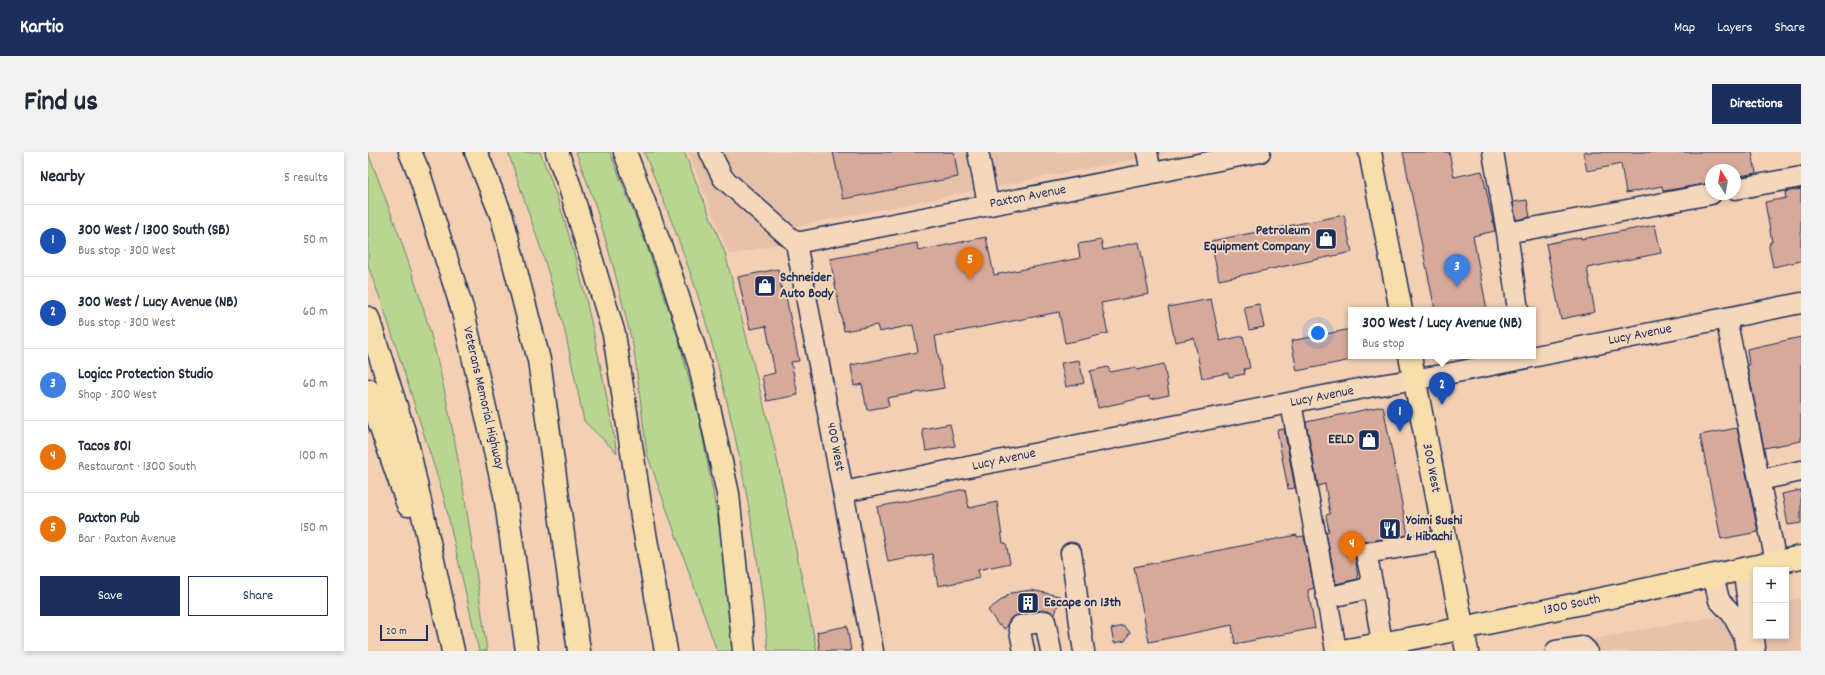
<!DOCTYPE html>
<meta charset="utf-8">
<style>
body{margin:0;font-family:Dekko,sans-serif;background:#f2f2f3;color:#1f2937}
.controls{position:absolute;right:12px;bottom:12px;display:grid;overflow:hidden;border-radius:0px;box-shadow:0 2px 6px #0003}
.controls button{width:36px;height:36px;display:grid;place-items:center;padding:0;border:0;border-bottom:1px solid #e0e1e3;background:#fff;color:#1f2937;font:20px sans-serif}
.compass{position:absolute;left:1337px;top:12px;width:36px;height:36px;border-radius:50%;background:#fff;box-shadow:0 2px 6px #0003;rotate:349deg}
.scale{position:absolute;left:12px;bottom:10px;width:48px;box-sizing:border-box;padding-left:4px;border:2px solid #1b2f5e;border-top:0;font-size:11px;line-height:14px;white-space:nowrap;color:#1b2f5e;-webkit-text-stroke:3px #f5d8bb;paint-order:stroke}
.you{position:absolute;left:950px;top:181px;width:14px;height:14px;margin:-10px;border:3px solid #fff;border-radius:50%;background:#1a73e8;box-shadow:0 0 0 6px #1a73e833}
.badge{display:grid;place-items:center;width:26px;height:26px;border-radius:50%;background:#1b2f5e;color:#fff;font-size:13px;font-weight:700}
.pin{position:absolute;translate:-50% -33px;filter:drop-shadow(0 1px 2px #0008)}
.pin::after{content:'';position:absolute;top:21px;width:14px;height:12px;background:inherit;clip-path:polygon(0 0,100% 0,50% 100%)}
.popup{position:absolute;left:980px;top:155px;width:188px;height:52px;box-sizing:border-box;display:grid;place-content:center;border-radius:0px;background:#fff;filter:drop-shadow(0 1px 3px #0005);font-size:13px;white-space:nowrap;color:#747a83}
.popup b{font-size:15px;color:#1f2937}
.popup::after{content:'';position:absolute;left:50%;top:100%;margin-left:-8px;border:8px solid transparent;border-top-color:#fff}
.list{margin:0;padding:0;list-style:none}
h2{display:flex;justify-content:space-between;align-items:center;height:52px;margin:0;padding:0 16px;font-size:17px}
h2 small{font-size:13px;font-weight:400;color:#747a83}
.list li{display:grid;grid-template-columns:26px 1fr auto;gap:12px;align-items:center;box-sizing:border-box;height:72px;padding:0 16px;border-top:1px solid #e0e1e3}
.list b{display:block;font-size:15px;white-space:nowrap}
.list p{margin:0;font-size:13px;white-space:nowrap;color:#747a83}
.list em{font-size:13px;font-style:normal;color:#747a83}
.actions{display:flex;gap:8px;padding:12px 16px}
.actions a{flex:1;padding:9px 0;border:1px solid #1b2f5e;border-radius:0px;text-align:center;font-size:14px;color:#1b2f5e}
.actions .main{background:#1b2f5e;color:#fff}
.map{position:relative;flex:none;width:1433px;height:499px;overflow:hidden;border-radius:0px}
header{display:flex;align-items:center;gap:24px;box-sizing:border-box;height:56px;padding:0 20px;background:#1b2f5e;color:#fff}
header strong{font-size:19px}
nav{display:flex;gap:22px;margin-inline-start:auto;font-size:14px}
.intro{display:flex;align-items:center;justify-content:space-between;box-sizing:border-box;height:96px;padding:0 24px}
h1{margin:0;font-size:28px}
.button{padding:10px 18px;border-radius:0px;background:#1b2f5e;color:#fff;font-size:14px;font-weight:700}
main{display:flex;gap:24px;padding:0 24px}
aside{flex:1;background:#fff;border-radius:0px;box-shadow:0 2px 6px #0003}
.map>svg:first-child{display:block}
</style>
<header>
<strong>Kartio</strong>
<nav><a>Map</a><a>Layers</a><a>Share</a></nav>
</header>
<div class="intro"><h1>Find us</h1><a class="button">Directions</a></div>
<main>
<aside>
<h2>Nearby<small>5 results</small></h2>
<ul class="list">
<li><span class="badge" style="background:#1a4fb4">1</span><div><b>300 West / 1300 South (SB)</b><p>Bus stop · 300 West</p></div><em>50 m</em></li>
<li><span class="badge" style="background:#1a4fb4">2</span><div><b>300 West / Lucy Avenue (NB)</b><p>Bus stop · 300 West</p></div><em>60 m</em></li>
<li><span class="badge" style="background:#3f7fe0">3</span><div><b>Logicc Protection Studio</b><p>Shop · 300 West</p></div><em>60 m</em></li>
<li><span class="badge" style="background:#e8710a">4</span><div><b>Tacos 801</b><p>Restaurant · 1300 South</p></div><em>100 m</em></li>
<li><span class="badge" style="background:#e8710a">5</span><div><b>Paxton Pub</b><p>Bar · Paxton Avenue</p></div><em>150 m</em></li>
</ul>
<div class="actions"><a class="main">Save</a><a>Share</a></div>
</aside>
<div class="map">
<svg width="1433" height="499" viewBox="0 0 1433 499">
<rect width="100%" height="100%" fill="#f3cfb4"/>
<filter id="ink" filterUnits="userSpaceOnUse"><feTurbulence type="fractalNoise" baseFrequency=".025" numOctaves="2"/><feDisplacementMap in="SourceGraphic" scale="8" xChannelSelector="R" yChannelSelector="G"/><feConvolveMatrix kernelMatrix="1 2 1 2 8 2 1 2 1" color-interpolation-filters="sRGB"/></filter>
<g filter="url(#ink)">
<!-- built -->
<path fill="#e6c1aa" d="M320,0H802L429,74L422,77L416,91L361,103Z
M1433,446V499H1170L1271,478L1364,462L1388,484H1418V449Z"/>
<!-- green -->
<path fill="#b8d68f" stroke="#6a8276" d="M140,0H172C179,18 186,36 192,54C218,135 234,218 249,301L216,269L196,175L176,106Z
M208,0H242L281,100L310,185L331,265L357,405L367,499H349L279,302L266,198L246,117L226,49Z
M276,0H316L357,101L406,293L449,499H400C389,379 366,262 331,147C315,97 296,49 276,0Z
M0,1C30,78 59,156 76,237C95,323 107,411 119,499H111L75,342L16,157L0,114Z"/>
<!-- building -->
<path fill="#d6a99a" stroke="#1b2f5e" d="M465,0H586L590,25L475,47Z
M1035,0H1081L1086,25L1114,19L1127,79L1105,84L1119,158H1067Z
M1215,0H1384L1388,21L1367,25V18H1343V31L1295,39L1294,34L1258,41L1253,12L1219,19Z
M1433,37V109L1405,115L1401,95L1402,90H1404L1397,50L1418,46L1417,40Z
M1159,48L1162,65L1148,68L1145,50Z
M976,63L984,100L851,128L843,89Z
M1287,73L1293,101L1219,116L1227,160L1193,167L1178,92L1213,85V87Z
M618,85L626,123L712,106L710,92L733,88L735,98L771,90L781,142L733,151L740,181L713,188L697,191L691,160L567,184L576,236L519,246L521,254L499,258L494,232L486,234L483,213L550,200L545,173L511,180L509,173L476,179L462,107L549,91L550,99Z
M410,117L415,145H418L431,209L423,210L430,243L399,249L394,224L407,221L398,174L382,177L370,125Z
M843,147L852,189L875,184L882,216L876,217L877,222L861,225L860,221L834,226L826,186L807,190L800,155Z
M891,152L896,175L881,178L876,155Z
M983,177V208L929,219L923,189Z
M1433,185V289L1396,296L1379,213H1381L1379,197Z
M711,208L716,231L698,235L693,211Z
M796,212L801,243L783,247L782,244L730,256L722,219L740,215L742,220L768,215L769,218Z
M1015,254L1040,383L996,390L991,392L987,397V403L990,427L968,432L958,380L961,379L958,363L962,362L957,332L950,334L938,270Z
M582,272L587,294L558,299L554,277Z
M1369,276L1390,380L1353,387L1332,283Z
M916,277L927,336L920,337L909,278Z
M597,337L601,356L629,350L635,391H638L642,411L610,418L612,426L570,434L564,402L520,410L509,355Z
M1433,338V371L1420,373L1414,342Z
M929,383V385L936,384L946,436L940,438L947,476L867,492L864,473L781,490L766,415Z
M663,438L692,444L687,463L680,458L668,459L660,458L661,460L644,465L640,470V474L636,477L633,473L631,474L620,458L643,441Z
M479,474L483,499H452L449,480Z
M755,474L762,480L757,489L746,491L743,477Z"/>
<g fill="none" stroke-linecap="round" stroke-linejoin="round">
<!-- minor casing -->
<g stroke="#1b2f5e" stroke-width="23">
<path id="minor" d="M342,0L355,26L428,91
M610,0L620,52
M779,0L783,21
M1125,0L1139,81
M1367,37L1433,25
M428,91L892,0
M428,91L505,499
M1150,158L1139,81L1343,42
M1358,166L1408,410
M923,251L959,446
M1392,328L1433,319
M475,340L1006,234L1074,223L1433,151
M703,401C709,433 710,466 716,499
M1375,417L1387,495
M1345,423L1351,448L1364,462L1376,484L1378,499
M1005,435L1014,492
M656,499L651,474L677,469L683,499
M968,499L959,446L1005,435L998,401L1078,388
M1188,499L1215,495L1219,499"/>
</g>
<!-- major casing -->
<g stroke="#1b2f5e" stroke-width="25">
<path id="major" d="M1002,0L1033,158
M1042,204L1099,499
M974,499L1062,483L1433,405"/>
</g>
<!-- highway casing -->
<g stroke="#1b2f5e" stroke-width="25">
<path id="highway" d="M42,0L51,21L94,156L137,343L159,499
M108,0L134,65L171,208L211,499
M189,0L201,32L246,182L274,365L298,499
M257,0L300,114L332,214L360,342L376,499
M0,166L38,286L85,499
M0,238L40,353"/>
</g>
<!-- minor -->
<use href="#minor" stroke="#f5d8bb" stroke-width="20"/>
<!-- major -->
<use href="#major" stroke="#f8deab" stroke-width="22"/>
<!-- highway -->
<use href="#highway" stroke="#f8deab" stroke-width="22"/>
</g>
</g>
<!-- icons -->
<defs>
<g id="shop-square" transform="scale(1.15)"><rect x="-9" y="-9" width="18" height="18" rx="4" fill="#1b2f5e" stroke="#f5d8bb"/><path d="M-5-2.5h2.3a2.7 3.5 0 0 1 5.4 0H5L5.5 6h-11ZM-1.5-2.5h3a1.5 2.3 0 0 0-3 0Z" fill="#fff"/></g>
<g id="restaurant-square" transform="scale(1.15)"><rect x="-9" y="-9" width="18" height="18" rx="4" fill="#1b2f5e" stroke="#f5d8bb"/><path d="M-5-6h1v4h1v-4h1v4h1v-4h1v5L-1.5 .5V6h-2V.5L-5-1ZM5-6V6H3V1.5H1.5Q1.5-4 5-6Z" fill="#fff"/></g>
<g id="building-square" transform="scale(1.15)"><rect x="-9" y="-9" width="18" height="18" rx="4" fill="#1b2f5e" stroke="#f5d8bb"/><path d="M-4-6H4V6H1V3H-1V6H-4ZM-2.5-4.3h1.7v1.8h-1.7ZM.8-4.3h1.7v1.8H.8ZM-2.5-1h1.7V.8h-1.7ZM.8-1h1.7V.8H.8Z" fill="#fff"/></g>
</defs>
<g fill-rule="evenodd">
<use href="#shop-square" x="958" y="87"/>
<use href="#shop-square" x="397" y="134"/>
<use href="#shop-square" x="1001" y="288"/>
<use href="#restaurant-square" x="1022" y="377"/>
<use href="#building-square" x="660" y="451"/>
</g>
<g text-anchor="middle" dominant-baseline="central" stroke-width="4" stroke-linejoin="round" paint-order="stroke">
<!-- street labels -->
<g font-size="14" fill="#1b2f5e" stroke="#f5d8bb">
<text transform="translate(660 45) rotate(-11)">Paxton Avenue</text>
<text transform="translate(1272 183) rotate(-11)">Lucy Avenue</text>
<text transform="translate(954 245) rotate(-11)">Lucy Avenue</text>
<text transform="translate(115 246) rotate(77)">Veterans Memorial Highway</text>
<text transform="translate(467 295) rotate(79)">400 West</text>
<text transform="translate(636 308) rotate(-12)">Lucy Avenue</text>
<text transform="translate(1063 316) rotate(79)">300 West</text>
<text transform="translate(1204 453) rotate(-12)">1300 South</text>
</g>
<!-- poi labels -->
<g font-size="14" font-weight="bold" fill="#1b2f5e" stroke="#f5d8bb" text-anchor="start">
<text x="942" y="79" text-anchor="end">Petroleum<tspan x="942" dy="16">Equipment Company</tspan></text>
<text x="412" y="126">Schneider<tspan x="412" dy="16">Auto Body</tspan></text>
<text x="986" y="288" text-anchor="end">EELD</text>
<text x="1038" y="369">Yoimi Sushi<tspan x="1038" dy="16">&amp; Hibachi</tspan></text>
<text x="676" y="451">Escape on 13th</text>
</g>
</g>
</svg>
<div class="controls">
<button>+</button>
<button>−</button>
</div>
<svg class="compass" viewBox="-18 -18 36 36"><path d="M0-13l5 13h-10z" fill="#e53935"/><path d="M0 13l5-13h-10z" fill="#747a83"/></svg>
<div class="scale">20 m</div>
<div class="you"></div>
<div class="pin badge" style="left:1032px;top:280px;background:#1a4fb4">1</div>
<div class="pin badge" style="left:1074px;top:253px;background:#1a4fb4">2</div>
<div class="popup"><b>300 West / Lucy Avenue (NB)</b>Bus stop</div>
<div class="pin badge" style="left:1089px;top:135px;background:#3f7fe0">3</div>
<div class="pin badge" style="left:984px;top:412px;background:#e8710a">4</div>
<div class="pin badge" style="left:602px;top:128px;background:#e8710a">5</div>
</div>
</main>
